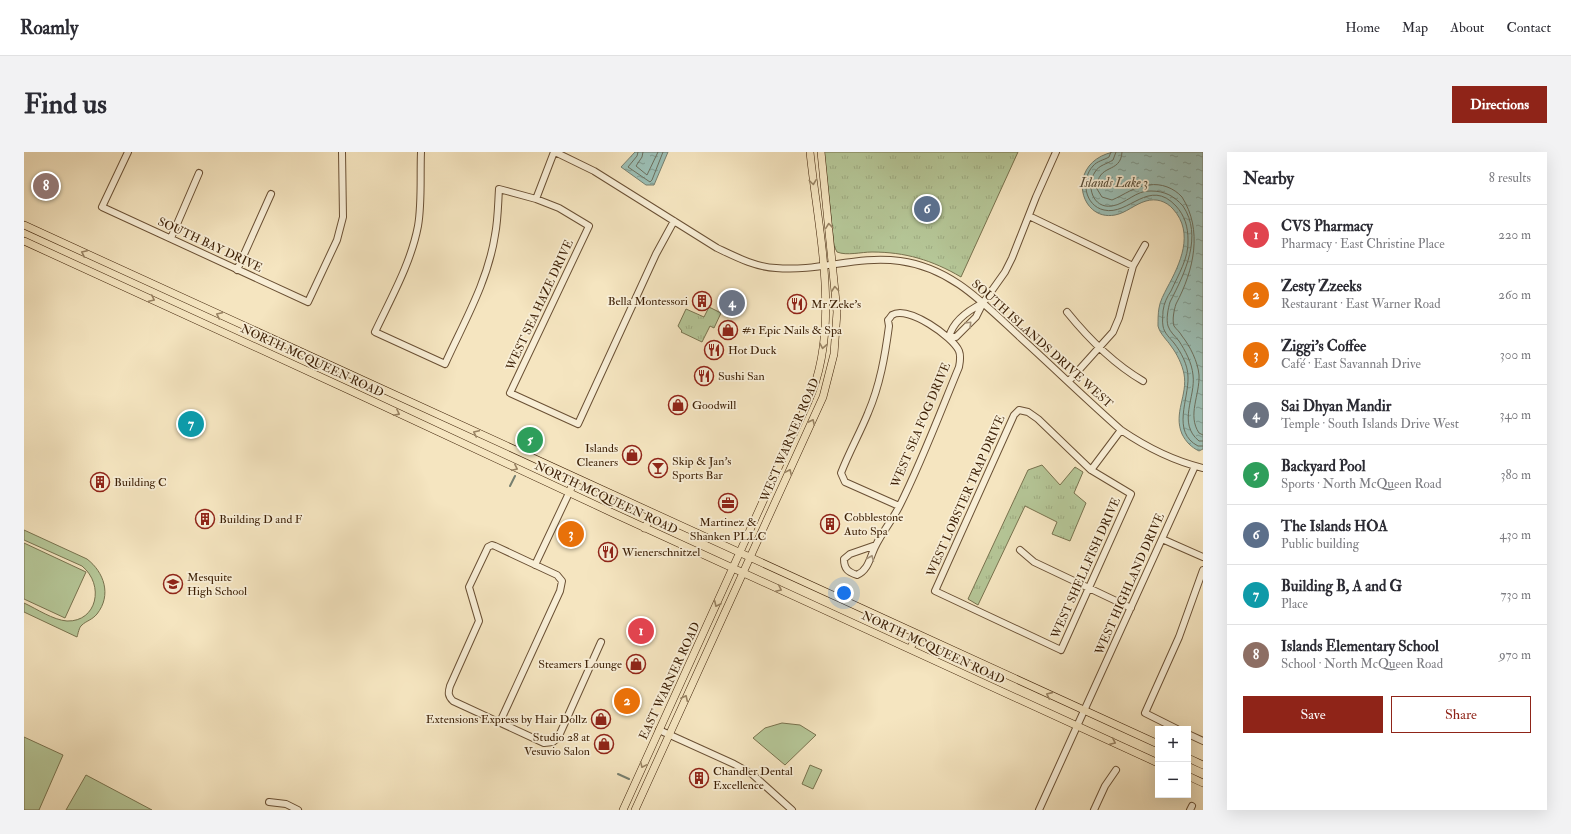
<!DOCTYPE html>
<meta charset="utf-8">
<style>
body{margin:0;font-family:"IM FELL Double Pica",serif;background:#f2f2f3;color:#2b2b33}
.controls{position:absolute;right:12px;bottom:12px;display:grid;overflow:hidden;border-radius:0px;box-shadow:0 4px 16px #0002}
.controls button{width:36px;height:36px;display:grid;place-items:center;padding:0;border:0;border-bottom:1px solid #e1e1e2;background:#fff;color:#2b2b33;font:20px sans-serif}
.you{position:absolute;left:820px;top:441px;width:14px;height:14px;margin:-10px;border:3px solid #fff;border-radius:50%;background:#1a73e8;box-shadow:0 0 0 6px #1a73e833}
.badge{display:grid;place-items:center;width:26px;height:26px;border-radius:50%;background:#8f2418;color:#fff;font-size:13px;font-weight:700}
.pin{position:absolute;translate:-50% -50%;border:2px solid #fff;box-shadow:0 1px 4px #0006}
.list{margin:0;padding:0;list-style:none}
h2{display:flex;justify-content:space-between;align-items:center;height:52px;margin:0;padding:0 16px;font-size:17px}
h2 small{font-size:13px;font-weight:400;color:#7c7c81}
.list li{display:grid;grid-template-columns:26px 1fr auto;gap:12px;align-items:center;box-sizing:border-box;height:60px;padding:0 16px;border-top:1px solid #e1e1e2}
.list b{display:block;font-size:15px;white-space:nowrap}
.list p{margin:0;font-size:13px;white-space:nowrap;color:#7c7c81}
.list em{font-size:13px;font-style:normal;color:#7c7c81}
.actions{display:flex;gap:8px;padding:12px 16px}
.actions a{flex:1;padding:9px 0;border:1px solid #8f2418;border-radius:0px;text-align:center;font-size:14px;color:#8f2418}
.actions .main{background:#8f2418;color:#fff}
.map{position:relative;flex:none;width:1179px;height:658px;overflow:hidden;border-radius:0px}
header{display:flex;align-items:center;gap:24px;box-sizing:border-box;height:56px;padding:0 20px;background:#fff;border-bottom:1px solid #e1e1e2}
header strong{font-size:19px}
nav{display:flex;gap:22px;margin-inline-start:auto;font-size:14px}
.intro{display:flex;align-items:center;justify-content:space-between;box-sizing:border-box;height:96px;padding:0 24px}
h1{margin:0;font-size:28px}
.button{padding:10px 18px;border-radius:0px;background:#8f2418;color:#fff;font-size:14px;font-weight:700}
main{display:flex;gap:24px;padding:0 24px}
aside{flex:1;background:#fff;border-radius:0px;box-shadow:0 4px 16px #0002}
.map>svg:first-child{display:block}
</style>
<header>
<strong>Roamly</strong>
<nav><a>Home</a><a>Map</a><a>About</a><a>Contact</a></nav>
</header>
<div class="intro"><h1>Find us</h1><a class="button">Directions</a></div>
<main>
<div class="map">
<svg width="1179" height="658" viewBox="0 0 1179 658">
<defs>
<pattern id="park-tufts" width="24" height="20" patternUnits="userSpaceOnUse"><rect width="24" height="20" fill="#b5c697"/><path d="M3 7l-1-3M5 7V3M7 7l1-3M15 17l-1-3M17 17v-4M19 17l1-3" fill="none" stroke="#9daa81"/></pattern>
<pattern id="water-ripples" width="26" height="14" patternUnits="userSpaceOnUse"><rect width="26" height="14" fill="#9cbfb5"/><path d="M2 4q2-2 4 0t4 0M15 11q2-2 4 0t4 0" fill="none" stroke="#809b91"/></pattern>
</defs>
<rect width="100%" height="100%" fill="#f5e5c0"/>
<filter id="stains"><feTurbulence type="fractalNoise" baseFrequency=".005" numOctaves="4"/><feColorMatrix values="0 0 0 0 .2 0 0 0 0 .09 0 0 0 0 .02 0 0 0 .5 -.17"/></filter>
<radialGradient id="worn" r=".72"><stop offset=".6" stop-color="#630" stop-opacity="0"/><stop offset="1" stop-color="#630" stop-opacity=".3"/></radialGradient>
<!-- park -->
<path fill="url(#park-tufts)" stroke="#78724e" d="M800,0H994L937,125C908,108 881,100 848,100C837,100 823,104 813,100L810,94Z
M685,155L697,161L690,176L686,174L678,190L657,180L658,179L654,174L662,157L680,165Z
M1018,313L1036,333L1051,315L1059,320L1050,341L1062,351L1046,389L1028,382L1033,370L1001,354L954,453L944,447L1004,318Z"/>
<!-- pitch -->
<path fill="#b5c697" stroke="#78724e" d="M0,378L63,407C80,420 88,443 73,462C68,468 62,469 58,473C55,475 54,482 53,485L0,460V451C13,457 29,468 43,469C73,470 81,433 58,414L0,388Z
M0,391L62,420L41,466L0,447Z
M758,571L776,573L792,583L761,613L729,586L741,576Z
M0,585L39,603L15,658H0Z
M786,613L798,618L789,637L778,632Z
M62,623L128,658H42Z"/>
<!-- water -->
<path fill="url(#water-ripples)" stroke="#767f6f" d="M611,0H644L630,33H622L597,15Z
M1089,0H1179V297L1175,299C1167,295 1162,290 1158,282C1149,261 1164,243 1160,222C1158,212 1153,202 1147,194C1143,188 1136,182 1134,174C1134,169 1134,161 1135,156C1136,149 1140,142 1143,136C1156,112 1171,81 1149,57C1142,49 1132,46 1122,49C1111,52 1102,61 1091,63C1055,70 1041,11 1089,0Z"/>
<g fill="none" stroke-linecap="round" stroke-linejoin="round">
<!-- shore -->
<path stroke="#6c6f5d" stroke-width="1" d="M614,0L613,4L604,15L626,30L628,28L639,0
M619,0L618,5L612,14L623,23L634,0
M1087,0L1085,5C1080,8 1073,9 1069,14C1056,28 1061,54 1080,58C1105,64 1125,25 1152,54C1161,64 1164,75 1164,88C1165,106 1154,123 1147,139C1143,145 1140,151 1139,159C1139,163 1138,169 1139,174C1140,181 1146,186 1150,191C1157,200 1164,213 1164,225C1165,247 1147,280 1174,294H1179
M1092,0L1089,8C1083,12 1075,13 1071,20C1062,33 1068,57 1088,54C1102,52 1112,38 1127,39C1141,39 1150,44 1159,54C1179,84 1161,121 1146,150C1144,157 1142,167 1144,174C1146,180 1151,184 1155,189C1161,198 1168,211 1169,223C1172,245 1153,271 1175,289H1179
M1098,0C1097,23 1073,10 1073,37L1078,45L1088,48C1100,43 1111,34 1125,33C1137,31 1150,36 1158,45C1179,78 1170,118 1152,152C1150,158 1148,168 1150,174C1152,177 1156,180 1158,184C1166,194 1174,210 1175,223C1176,243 1163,263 1175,281L1179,283"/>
<!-- stream -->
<path stroke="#767f6f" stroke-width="2" d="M486,334L491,324
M594,622L605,627"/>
<!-- minor casing -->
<g stroke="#6a5034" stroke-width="8">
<path id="minor" d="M104,0L78,55L284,150L313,88L319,65L318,0
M397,0C396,24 398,51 394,74C387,111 367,146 351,180L421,212C440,170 464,129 471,83C474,68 474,52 475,37L512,47L535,56L565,74L486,241L554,272L632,102L650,69
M531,0L570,19L693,96C712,105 731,115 752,116C795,120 833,103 876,109C928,116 960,152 997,186C1030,216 1063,248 1097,278C1122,295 1150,309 1179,316
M512,47L530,0
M1005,64L1109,114
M147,86L175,21
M213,118L247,42
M959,151C945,158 929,169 925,185H932L952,165L959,151L981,120L988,106L1012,45L1032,0
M1043,160C1064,186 1090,212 1119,229
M1045,229L1089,180L1095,166L1109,114L1121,93
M995,258L1004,260L1014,267L1067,318L1107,342L1037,498L911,439L990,263Z
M1067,318L1097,278
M1138,387L1179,405
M852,393L826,402L820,407C820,417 824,420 833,423C845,418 846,404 852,393C859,379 869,367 876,353C898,309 916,261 935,215C936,210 937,204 935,199C929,185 884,153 868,163C867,164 866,166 864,168L865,174C861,204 856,233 844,261C836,281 825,300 817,321L821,330L875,354
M996,398L1010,410L1107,456
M511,413L545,341
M476,570L536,439L538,429L533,423L471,394L468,393L464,395L445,435L455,469L426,534C424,541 424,544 429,549L520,591L529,590L534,586L577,490
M1153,577L1121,561L1155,485L1179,418
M635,578L710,612L728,622L768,658
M1164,582L1179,589
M245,650L262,652L274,658
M1015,658L1171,314
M1070,658L1081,634L1092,618
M1166,658L1168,654"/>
</g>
<!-- major casing -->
<g stroke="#3c1f05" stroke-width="8">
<path id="major" d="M0,73L1134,592
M0,89L325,238L591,362L1134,611
M545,341L551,326
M620,376L630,362
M886,497L893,483
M1164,606L1179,613
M1164,624L1179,631
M599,658L784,250C818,175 794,79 786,0
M611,658L799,245L810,202L813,160L797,0"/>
</g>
<!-- minor -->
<use href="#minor" stroke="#f8eed6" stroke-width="6"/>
<!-- major -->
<use href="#major" stroke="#f5e5c0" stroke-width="7"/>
</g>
<!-- one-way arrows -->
<defs><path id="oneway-chevron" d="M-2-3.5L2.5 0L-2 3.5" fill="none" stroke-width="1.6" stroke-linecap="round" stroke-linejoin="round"/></defs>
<g stroke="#988262">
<use href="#oneway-chevron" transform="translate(789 30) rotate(83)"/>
<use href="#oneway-chevron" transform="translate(805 74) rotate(-96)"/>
<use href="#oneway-chevron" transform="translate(60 101) rotate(-155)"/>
<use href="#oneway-chevron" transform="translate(811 137) rotate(-95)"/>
<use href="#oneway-chevron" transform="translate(128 147) rotate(25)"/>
<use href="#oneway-chevron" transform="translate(195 163) rotate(-155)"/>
<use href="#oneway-chevron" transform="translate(799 194) rotate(100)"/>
<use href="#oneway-chevron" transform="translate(373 261) rotate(26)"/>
<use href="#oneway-chevron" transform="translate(788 270) rotate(-65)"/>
<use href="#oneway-chevron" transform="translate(452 281) rotate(-155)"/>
<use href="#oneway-chevron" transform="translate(491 316) rotate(25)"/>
<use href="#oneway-chevron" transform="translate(765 320) rotate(-66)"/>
<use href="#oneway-chevron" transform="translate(755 437) rotate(25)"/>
<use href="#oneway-chevron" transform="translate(693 452) rotate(115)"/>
<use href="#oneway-chevron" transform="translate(1025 543) rotate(-156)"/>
<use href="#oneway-chevron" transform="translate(661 546) rotate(-65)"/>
<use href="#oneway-chevron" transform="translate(1089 590) rotate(25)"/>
<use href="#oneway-chevron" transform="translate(619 613) rotate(114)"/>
</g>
<g stroke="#a39178">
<use href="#oneway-chevron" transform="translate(945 172) rotate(-45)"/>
<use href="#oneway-chevron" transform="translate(847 406) rotate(-67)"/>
</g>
<!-- icons -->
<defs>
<g id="building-ring" transform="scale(1)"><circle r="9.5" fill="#f8eed6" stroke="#8f2418" stroke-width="1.5"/><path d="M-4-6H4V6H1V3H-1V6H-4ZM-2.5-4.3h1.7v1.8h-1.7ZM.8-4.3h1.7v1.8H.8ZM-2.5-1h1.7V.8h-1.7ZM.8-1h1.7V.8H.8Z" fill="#8f2418"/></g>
<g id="restaurant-ring" transform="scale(1)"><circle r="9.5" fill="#f8eed6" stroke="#8f2418" stroke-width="1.5"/><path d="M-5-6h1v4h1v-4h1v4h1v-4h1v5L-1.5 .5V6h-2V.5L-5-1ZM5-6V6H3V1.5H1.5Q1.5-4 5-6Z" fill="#8f2418"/></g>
<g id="shop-ring" transform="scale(1)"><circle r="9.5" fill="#f8eed6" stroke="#8f2418" stroke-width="1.5"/><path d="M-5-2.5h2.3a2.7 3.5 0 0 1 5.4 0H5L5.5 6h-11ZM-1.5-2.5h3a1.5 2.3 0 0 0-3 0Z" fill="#8f2418"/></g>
<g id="bar-ring" transform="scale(1)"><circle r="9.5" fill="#f8eed6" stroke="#8f2418" stroke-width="1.5"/><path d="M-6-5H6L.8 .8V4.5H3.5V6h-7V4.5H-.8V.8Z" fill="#8f2418"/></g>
<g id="office-ring" transform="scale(1)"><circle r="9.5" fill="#f8eed6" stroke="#8f2418" stroke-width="1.5"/><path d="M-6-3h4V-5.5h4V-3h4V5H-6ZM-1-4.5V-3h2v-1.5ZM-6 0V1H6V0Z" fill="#8f2418"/></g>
<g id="school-ring" transform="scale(1)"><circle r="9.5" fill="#f8eed6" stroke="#8f2418" stroke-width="1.5"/><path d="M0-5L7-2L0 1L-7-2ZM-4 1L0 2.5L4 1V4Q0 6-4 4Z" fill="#8f2418"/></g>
</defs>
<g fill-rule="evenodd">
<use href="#building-ring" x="678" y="149"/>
<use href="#restaurant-ring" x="773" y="152"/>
<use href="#shop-ring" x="704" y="178"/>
<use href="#restaurant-ring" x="690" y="198"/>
<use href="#restaurant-ring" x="680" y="224"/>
<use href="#shop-ring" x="654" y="253"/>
<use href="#shop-ring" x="608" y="303"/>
<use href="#bar-ring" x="634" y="316"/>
<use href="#building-ring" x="76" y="330"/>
<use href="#office-ring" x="704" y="351"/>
<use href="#building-ring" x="181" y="367"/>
<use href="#building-ring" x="806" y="372"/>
<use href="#restaurant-ring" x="584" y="400"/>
<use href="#school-ring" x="149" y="432"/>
<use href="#shop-ring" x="612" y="512"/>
<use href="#shop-ring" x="577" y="567"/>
<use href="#shop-ring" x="580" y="592"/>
<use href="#building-ring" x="675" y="626"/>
</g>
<g text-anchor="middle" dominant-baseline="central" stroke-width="3.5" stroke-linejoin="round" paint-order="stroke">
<!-- street labels -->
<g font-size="12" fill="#3c1f05" stroke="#f8eed6">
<text transform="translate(186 93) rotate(25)">SOUTH BAY DRIVE</text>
<text transform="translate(516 153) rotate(-65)">WEST SEA HAZE DRIVE</text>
<text transform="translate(1018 192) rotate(42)">SOUTH ISLANDS DRIVE WEST</text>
<text transform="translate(288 209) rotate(25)">NORTH MCQUEEN ROAD</text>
<text transform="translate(897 273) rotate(-67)">WEST SEA FOG DRIVE</text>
<text transform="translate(766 288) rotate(-67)">WEST WARNER ROAD</text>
<text transform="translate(942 344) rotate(-66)">WEST LOBSTER TRAP DRIVE</text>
<text transform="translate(582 346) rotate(25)">NORTH MCQUEEN ROAD</text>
<text transform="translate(1062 416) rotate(-66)">WEST SHELLFISH DRIVE</text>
<text transform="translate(1106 432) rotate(-66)">WEST HIGHLAND DRIVE</text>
<text transform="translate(909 496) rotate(25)">NORTH MCQUEEN ROAD</text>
<text transform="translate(646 529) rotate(-65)">EAST WARNER ROAD</text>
</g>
<!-- poi labels -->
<g font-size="12" fill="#3c1f05" stroke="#f8eed6" text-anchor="start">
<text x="664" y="149" text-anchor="end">Bella Montessori</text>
<text x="787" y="152">Mr Zeke's</text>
<text x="718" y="178">#1 Epic Nails &amp; Spa</text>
<text x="704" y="198">Hot Duck</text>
<text x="694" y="224">Sushi San</text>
<text x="668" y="253">Goodwill</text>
<text x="594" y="296" text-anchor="end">Islands<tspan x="594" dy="14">Cleaners</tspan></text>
<text x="648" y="309">Skip &amp; Jan's<tspan x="648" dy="14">Sports Bar</tspan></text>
<text x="90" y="330">Building C</text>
<text x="820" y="365">Cobblestone<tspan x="820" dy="14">Auto Spa</tspan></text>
<text x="195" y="367">Building D and F</text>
<text x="704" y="370" text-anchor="middle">Martinez &amp;<tspan x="704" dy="14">Shanken PLLC</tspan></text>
<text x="598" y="400">Wienerschnitzel</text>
<text x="163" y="425">Mesquite<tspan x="163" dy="14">High School</tspan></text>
<text x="598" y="512" text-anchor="end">Steamers Lounge</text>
<text x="563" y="567" text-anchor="end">Extensions Express by Hair Dollz</text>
<text x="566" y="585" text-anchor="end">Studio 28 at<tspan x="566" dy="14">Vesuvio Salon</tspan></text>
<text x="689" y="619">Chandler Dental<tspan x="689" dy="14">Excellence</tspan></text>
</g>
<!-- water labels -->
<g font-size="13" font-style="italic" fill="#594f3a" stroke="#f8eed6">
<text x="1090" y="31">Islands Lake 3</text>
</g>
</g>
<rect width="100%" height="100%" filter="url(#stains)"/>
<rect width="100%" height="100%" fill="url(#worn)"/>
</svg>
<div class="controls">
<button>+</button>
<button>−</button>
</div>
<div class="you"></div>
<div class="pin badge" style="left:617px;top:479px;background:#e0444e">1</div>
<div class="pin badge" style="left:603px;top:549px;background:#e8710a">2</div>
<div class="pin badge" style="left:547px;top:382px;background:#e8710a">3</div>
<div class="pin badge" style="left:708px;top:151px;background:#6b7280">4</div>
<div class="pin badge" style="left:506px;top:288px;background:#2e9e5b">5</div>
<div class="pin badge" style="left:903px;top:57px;background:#5c6f8a">6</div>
<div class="pin badge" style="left:167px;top:272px;background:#0f9aa8">7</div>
<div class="pin badge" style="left:22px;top:34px;background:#8d6e63">8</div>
</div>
<aside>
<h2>Nearby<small>8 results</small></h2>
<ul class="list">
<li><span class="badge" style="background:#e0444e">1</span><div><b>CVS Pharmacy</b><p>Pharmacy · East Christine Place</p></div><em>220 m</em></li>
<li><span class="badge" style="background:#e8710a">2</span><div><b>Zesty Zzeeks</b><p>Restaurant · East Warner Road</p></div><em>260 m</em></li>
<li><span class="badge" style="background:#e8710a">3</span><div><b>Ziggi's Coffee</b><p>Café · East Savannah Drive</p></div><em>300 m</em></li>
<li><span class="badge" style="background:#6b7280">4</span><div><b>Sai Dhyan Mandir</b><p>Temple · South Islands Drive West</p></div><em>340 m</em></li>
<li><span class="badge" style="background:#2e9e5b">5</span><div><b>Backyard Pool</b><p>Sports · North McQueen Road</p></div><em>380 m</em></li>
<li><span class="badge" style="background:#5c6f8a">6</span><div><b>The Islands HOA</b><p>Public building</p></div><em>430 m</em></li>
<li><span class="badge" style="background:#0f9aa8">7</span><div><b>Building B, A and G</b><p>Place</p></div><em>730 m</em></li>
<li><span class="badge" style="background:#8d6e63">8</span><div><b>Islands Elementary School</b><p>School · North McQueen Road</p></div><em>970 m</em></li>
</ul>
<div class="actions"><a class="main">Save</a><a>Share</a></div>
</aside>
</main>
